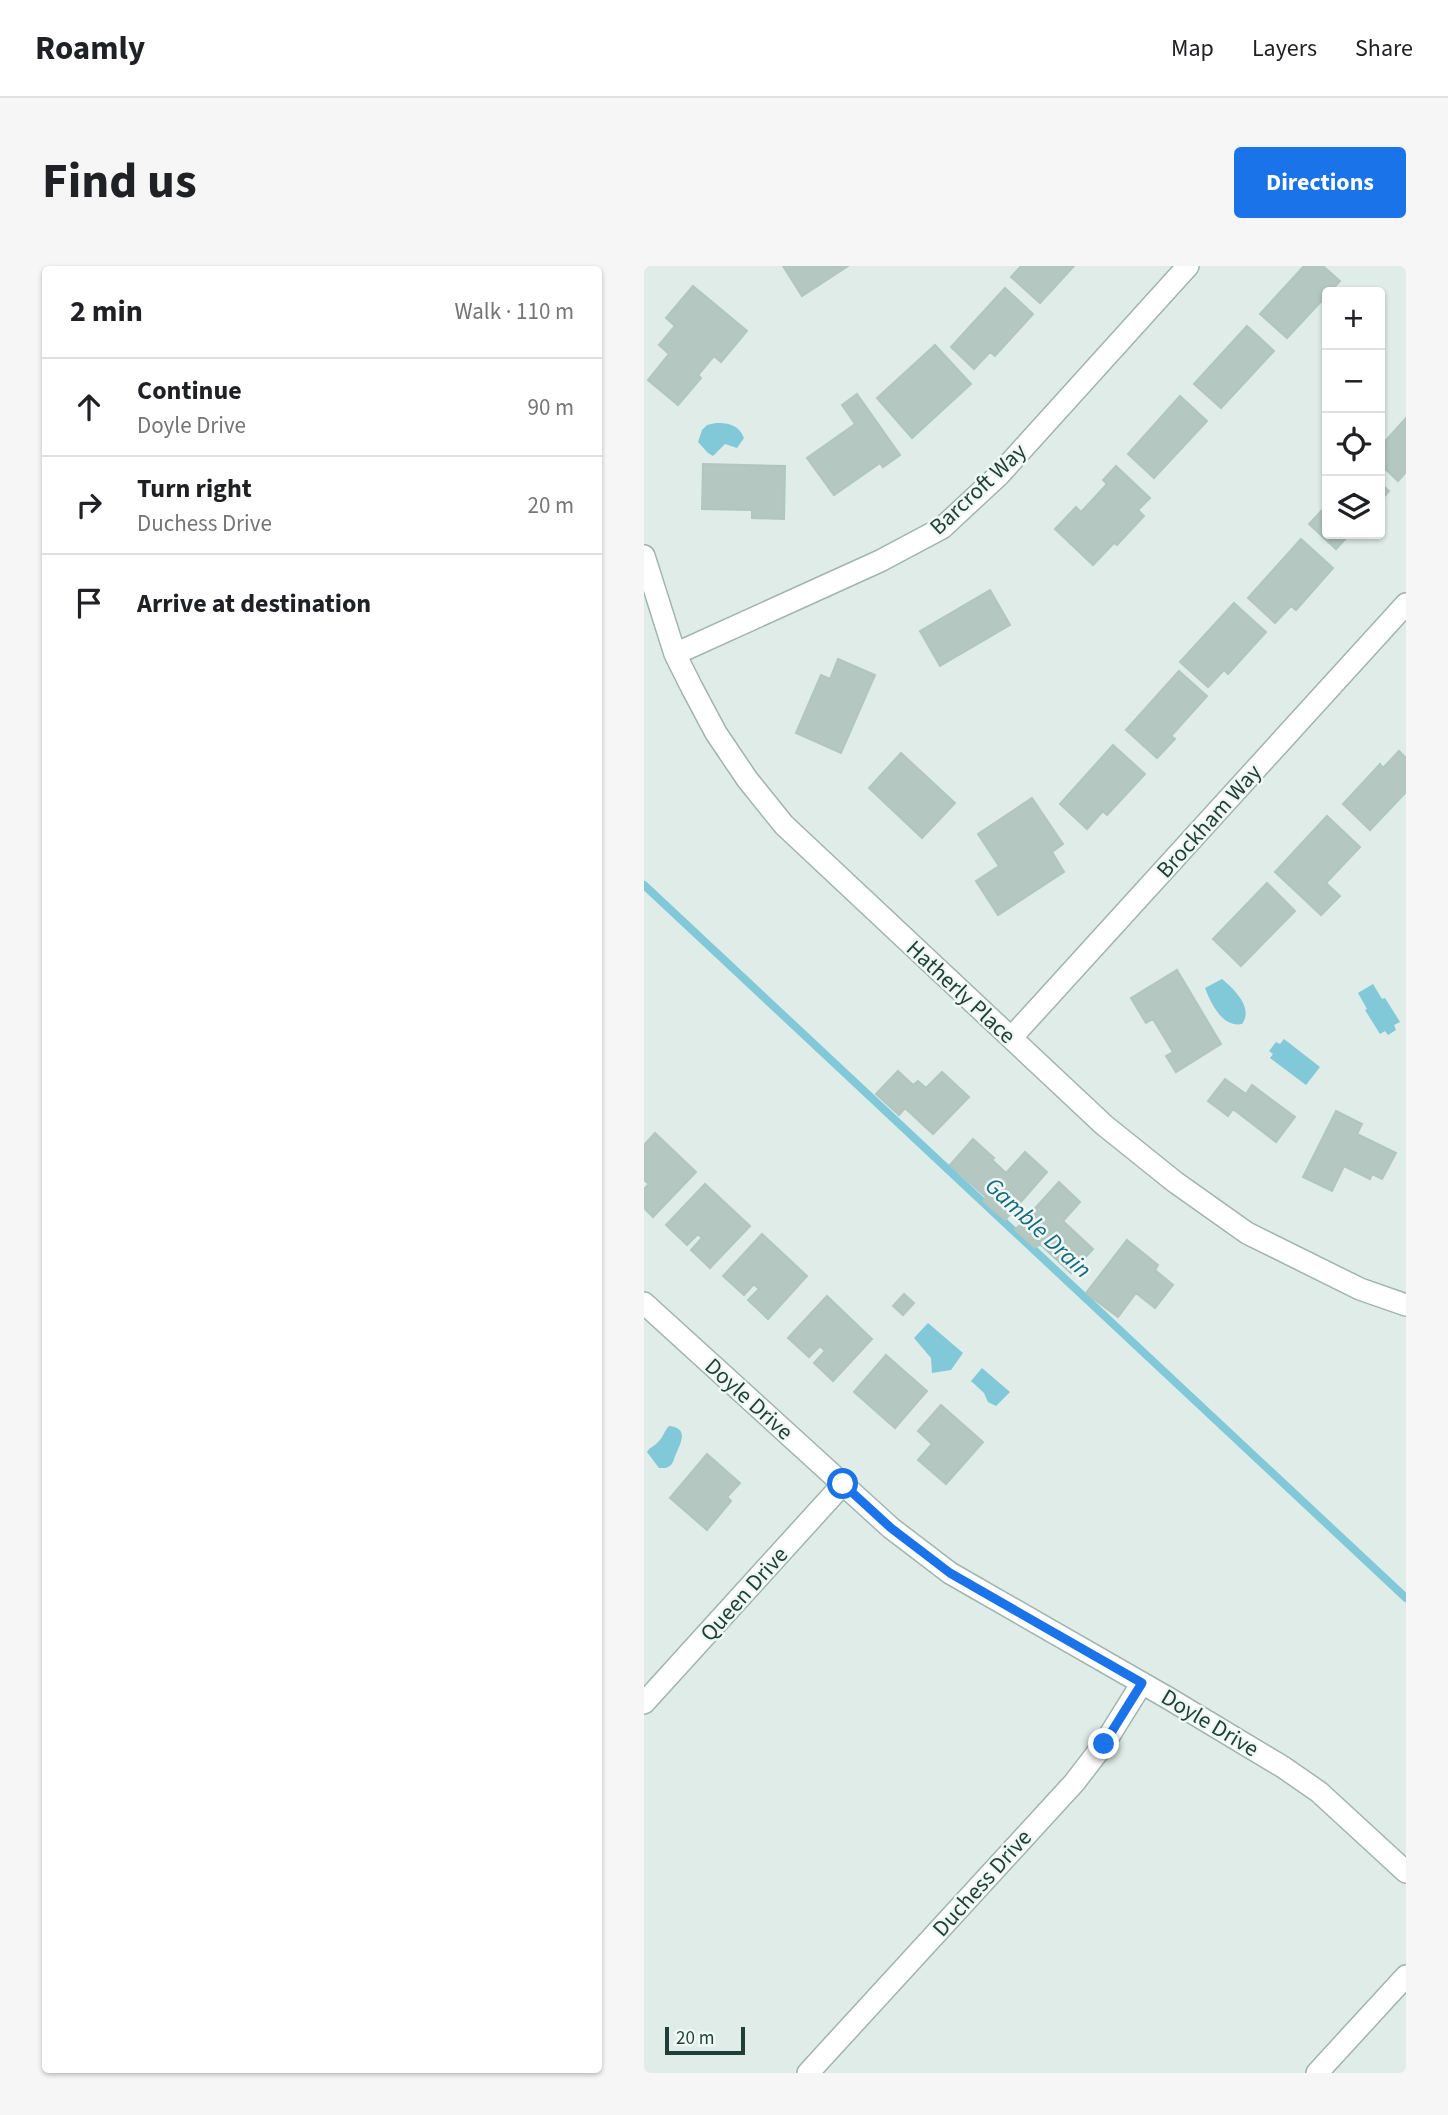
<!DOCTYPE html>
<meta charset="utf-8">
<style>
body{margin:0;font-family:"Source Sans 3",sans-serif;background:#f6f6f6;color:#202124}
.controls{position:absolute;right:21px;top:21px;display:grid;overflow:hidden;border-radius:7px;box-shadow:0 2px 5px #0004}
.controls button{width:63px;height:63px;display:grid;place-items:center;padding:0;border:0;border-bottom:2px solid #e0e0e0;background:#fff;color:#202124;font:35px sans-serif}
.scale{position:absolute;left:21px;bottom:18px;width:80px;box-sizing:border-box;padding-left:7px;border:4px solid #1e3e36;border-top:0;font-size:19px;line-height:24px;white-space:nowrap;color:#1e3e36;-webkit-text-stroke:5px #f0f8f4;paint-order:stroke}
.stop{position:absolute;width:21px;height:21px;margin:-16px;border:5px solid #1a73e8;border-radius:50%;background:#fff}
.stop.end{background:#1a73e8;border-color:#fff;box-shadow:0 2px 7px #0008}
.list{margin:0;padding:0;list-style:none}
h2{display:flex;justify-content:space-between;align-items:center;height:91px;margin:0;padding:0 28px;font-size:30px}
h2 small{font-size:23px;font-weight:400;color:#757577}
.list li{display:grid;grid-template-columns:46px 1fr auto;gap:21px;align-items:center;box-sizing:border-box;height:98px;padding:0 28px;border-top:2px solid #e0e0e0}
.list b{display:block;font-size:26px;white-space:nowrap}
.list p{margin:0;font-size:23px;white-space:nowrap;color:#757577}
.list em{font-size:23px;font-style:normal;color:#757577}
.icon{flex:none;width:38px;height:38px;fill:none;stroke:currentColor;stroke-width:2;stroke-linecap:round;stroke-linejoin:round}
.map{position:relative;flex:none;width:762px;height:1807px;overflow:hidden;border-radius:7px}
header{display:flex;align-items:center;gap:42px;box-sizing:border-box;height:98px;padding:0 35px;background:#fff;border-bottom:2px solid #e0e0e0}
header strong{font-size:33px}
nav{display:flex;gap:38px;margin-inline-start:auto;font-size:24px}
.intro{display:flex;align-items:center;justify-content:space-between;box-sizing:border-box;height:168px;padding:0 42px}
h1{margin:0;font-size:49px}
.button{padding:18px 32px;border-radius:7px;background:#1a73e8;color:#fff;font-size:24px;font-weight:700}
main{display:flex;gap:42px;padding:0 42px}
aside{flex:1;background:#fff;border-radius:7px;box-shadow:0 2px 5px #0004}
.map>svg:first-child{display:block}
</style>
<header>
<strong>Roamly</strong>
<nav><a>Map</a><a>Layers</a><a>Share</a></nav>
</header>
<div class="intro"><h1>Find us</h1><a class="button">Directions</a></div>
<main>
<aside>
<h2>2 min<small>Walk · 110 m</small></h2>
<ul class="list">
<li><svg class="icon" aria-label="ahead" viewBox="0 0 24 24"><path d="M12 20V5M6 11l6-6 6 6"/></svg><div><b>Continue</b><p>Doyle Drive</p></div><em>90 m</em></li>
<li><svg class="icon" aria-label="right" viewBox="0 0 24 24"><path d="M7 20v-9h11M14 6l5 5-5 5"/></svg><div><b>Turn right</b><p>Duchess Drive</p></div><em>20 m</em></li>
<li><svg class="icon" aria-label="arrive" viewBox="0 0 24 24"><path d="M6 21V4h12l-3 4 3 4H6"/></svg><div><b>Arrive at destination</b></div></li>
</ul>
</aside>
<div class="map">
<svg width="762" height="1807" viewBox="0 0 762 1807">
<rect width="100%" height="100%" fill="#dfece7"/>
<!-- water -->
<path fill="#81c8d8" d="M72,157C85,157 95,159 100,172L93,182L81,178L69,190L64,187L54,176L58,164L63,159Z
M578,713C590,723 610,742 598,758C579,762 567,738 561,722Z
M729,718L738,733L741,732L756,756L750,759L752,764L744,769L741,765L736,768L721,744L723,743L714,727Z
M640,773L676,801L662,819L626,792L629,788L625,785L632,776L636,778Z
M284,1057L319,1087L307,1104L288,1107L287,1092L270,1072Z
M338,1102L366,1126L352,1140L344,1136L340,1127L327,1115Z
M25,1160C45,1162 37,1176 32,1188C30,1192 30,1195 27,1199C22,1203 21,1202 15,1202L3,1186C7,1180 10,1181 14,1176C19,1172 20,1165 25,1160Z"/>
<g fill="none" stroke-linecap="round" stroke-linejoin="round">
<!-- stream -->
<path stroke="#81c8d8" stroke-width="8" d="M0,619L762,1332"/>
</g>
<!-- building -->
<path fill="#b4c7c0" stroke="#b1c6be" stroke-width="2" d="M139,0H204L158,30Z
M377,0H430L396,37L367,11Z
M660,0H679L696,15L643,72L616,48Z
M49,20L103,65L77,96L70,90L54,109L57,112L34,139L4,114L25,88L15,79L31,60L22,52Z
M361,22L389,48L351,90L346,86L330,103L307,81Z
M603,60L630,85L577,142L550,118Z
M291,79L327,118L268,172L233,132Z
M213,128L256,189L239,201L236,197L190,229L163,192L211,158L198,139Z
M536,130L563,155L510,212L484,188Z
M762,152V206L754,215L736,198V181Z
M59,198L141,200L140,253L108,252V244L58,243Z
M472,200L506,232L494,244L500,250L473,279L470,277L449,299L411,263L432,241L437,246L463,218L459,214Z
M736,217L745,225L736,235Z
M683,239V268H706L692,283L665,258Z
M657,273L689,302L652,344L647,340L631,357L604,332Z
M346,324L366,359L296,400L276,365Z
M590,337L622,366L584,408L580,404L564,421L536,396Z
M194,393L231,409L197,487L152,467L177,409L186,413Z
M535,405L563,430L527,470L531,473L513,492L482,464Z
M469,479L501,508L463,549L459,545L443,563L416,538Z
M755,485L762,492V526L726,564L699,538L736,498L739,502Z
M257,487L311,537L278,572L225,522Z
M388,532L419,578L408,586L420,606L354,649L332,615L355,600L334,568Z
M683,550L716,581L682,617L696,630L677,649L631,606Z
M623,617L651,645L597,700L569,673Z
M533,704L577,778L532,806L522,790L529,786L509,753L502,757L487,732Z
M254,805L269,819L274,815L282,822L298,806L325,831L289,868L261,842L255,849L232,828Z
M581,813L602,828L608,819L651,851L632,876L589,843L584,850L564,835Z
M692,845L718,858L713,868L752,887L738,913L728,908L726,913L700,900L688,925L659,911Z
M11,867L52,906L9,951L0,942V923L5,918L0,914V879Z
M329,873L350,892L348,894L362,907L381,886L403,906L361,954L339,935L342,931L306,899Z
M415,916L436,936L419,955L449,983L427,1007L396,978L391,982L371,964Z
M61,918L106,960L66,1002L47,984L58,972L54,968L43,979L22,959Z
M118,968L163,1010L124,1053L104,1034L115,1023L110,1018L100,1029L79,1010Z
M483,974L514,999L511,1004L529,1019L511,1042L492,1027L474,1051L442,1027Z
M260,1028L270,1037L259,1049L249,1040Z
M183,1030L228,1073L189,1115L170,1097L181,1085L176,1080L165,1091L144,1072Z
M242,1089L283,1125L251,1162L210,1126Z
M297,1139L339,1176L302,1218L274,1194L288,1178L274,1165Z
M63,1188L96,1217L83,1231L87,1235L63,1264L26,1232Z"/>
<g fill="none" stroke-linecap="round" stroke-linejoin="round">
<!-- minor casing -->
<g stroke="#a1b4ae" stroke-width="24">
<path id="minor" d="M0,290L31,388L48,422L72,467L103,513L140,559L460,859L531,916L603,967L716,1023L762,1039
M31,388L236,295L298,262L355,209L544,0
M367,772L762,338
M0,1037L247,1262L306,1307L524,1432L639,1501L675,1526L762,1606
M0,1437L199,1218
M164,1807L430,1517L460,1478L498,1417
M673,1807L762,1710"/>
</g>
<!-- minor -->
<use href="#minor" stroke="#fff" stroke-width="21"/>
</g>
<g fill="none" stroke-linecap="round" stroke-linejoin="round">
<!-- route -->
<path stroke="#1a73e8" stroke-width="9" d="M199,1218L247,1262L306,1307L498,1417L460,1478"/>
</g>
<g text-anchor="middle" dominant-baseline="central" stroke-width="5" stroke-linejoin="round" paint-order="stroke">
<!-- street labels -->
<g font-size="23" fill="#1e3e36" stroke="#f0f8f4">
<text transform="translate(334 223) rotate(-43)">Barcroft Way</text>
<text transform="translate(565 555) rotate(-48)">Brockham Way</text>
<text transform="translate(317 726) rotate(43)">Hatherly Place</text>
<text transform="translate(105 1133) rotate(42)">Doyle Drive</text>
<text transform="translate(100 1328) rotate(-48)">Queen Drive</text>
<text transform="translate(566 1457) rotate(31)">Doyle Drive</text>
<text transform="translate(338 1617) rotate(-48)">Duchess Drive</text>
</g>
<!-- water labels -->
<g font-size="24" font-style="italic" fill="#126b80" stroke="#f0f8f4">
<text transform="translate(394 962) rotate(43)">Gamble Drain</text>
</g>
</g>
</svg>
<div class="controls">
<button>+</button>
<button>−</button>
<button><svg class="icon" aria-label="locate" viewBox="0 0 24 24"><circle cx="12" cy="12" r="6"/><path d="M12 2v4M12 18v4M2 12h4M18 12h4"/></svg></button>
<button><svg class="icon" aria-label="layers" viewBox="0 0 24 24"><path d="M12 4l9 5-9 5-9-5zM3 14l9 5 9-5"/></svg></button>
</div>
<div class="scale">20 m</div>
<div class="stop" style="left:199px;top:1218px"></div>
<div class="stop end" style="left:460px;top:1478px"></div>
</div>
</main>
